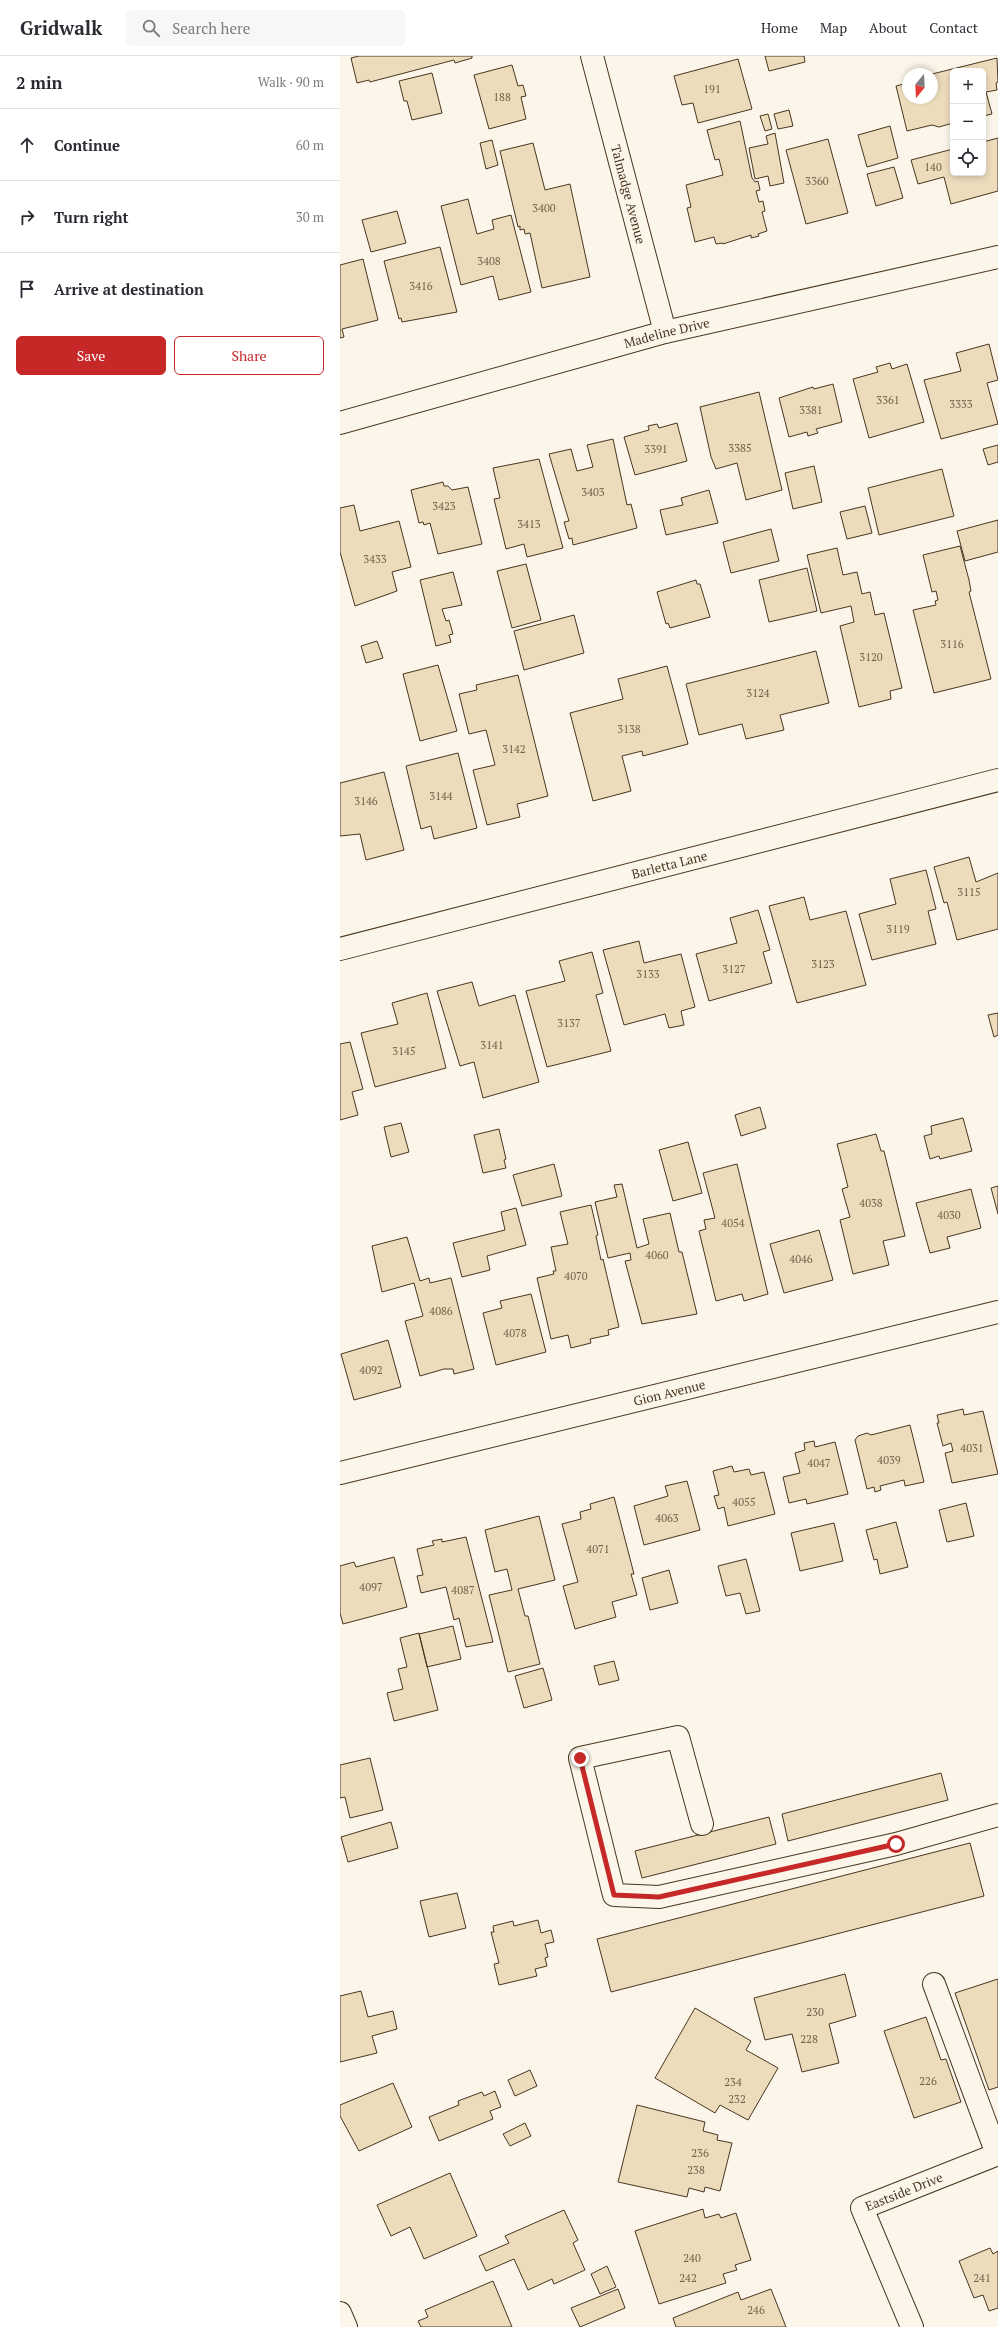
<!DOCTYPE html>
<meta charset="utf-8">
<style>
body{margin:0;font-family:"PT Serif",serif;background:#f7f7f7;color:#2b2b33}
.controls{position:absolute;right:12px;top:12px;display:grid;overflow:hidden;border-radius:6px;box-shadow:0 2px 6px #0003}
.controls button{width:36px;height:36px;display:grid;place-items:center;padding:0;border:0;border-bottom:1px solid #e1e1e2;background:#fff;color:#2b2b33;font:20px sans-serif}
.compass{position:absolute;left:562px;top:12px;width:36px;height:36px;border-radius:50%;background:#fff;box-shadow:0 2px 6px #0003;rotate:198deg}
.stop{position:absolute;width:12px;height:12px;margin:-9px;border:3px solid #c62828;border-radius:50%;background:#fff}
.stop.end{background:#c62828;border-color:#fff;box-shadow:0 1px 4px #0008}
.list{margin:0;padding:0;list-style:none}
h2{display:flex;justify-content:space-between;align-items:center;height:52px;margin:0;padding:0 16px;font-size:17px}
h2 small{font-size:13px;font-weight:400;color:#7c7c81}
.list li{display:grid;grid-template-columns:26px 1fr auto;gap:12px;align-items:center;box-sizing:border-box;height:72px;padding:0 16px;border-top:1px solid #e1e1e2}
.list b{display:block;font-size:15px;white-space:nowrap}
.list em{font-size:13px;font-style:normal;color:#7c7c81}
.actions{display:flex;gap:8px;padding:12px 16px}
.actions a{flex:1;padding:9px 0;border:1px solid #c62828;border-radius:6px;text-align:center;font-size:14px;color:#c62828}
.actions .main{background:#c62828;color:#fff}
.icon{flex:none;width:22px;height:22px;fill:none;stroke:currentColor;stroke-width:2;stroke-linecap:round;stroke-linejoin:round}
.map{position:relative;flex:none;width:658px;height:2271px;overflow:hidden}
header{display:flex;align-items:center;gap:24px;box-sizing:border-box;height:56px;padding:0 20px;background:#fff;border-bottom:1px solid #e1e1e2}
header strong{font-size:19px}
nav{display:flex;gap:22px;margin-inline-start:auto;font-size:14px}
.search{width:280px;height:36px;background:#f7f7f7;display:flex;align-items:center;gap:10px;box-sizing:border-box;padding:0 14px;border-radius:6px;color:#7c7c81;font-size:15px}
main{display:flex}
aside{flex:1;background:#fff}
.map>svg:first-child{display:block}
</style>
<header>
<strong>Gridwalk</strong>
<div class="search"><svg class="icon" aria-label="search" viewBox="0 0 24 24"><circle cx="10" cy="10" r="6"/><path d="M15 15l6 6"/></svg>Search here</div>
<nav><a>Home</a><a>Map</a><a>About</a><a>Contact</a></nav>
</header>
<main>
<aside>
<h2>2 min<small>Walk · 90 m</small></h2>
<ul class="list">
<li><svg class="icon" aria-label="ahead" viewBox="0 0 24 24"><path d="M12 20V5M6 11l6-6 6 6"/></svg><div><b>Continue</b></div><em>60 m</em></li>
<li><svg class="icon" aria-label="right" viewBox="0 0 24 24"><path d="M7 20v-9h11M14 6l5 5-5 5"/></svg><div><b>Turn right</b></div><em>30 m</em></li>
<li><svg class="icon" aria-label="arrive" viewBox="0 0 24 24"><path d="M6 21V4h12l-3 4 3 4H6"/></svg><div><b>Arrive at destination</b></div></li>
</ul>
<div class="actions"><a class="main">Save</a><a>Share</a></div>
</aside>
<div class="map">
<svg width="658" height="2271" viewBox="0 0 658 2271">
<rect width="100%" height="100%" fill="#fbf6e9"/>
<!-- building -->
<path fill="#ecdcbc" stroke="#4a3520" d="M19,0H132V2L115,7L114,4L30,26L29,24L17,27L11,2Z
M425,0H464L465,6L429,15Z
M657,2L658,26L656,27L657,34L646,36L652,58L643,60V15H613V67L599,71L592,69L567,75L556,30L568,27V42H592V18Z
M398,3L412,53L358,67L353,47L342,49L334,20Z
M172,9L178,30L183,29L186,40L181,41L186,63L149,73L134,19Z
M92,17L102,57L72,64L67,45H64L59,25Z
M449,54L453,70L438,73L434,58Z
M428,58L432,73L425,75L420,60Z
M400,65L412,122L415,126L418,125L420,134L416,135L419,146L423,145L425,155L422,156L427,175L418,178L419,180L411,182V179L383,188V187L376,188L374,181L355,186L347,152L351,151L346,129L383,119L379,103L375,104L367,74Z
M550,70L558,102L527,111L518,79Z
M435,77L444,127L430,130L428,120L415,123L409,92L428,88L426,80Z
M658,82V135L611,148L604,121L578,128L571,104L613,93V117H643V86Z
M488,83L508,157L466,168L446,94Z
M152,84L158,109L146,113L140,87Z
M193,87L205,134L230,128L250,221L202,232L190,177L185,178L184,173L180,174V170L178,171L160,95Z
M554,111L563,142L536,150L527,118Z
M128,143L137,178L154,173L152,164L171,159L191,236L159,244L153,220L121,229L101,150Z
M57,155L66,187L31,196L22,164Z
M100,191L117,256L62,266L61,262L59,263L44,205Z
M23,203L38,264L2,273L4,281L0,282V209Z
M649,288L658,324L647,327L658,368L601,383L584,324L621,315L616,297Z
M550,307L552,313L567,308L584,366L529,382L513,323L538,316L536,311Z
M493,328L502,366L476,373L478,377L468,380L467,376L449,381L439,342L473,331L474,333Z
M419,336L442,434L406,444L397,407L376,413L371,401L360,351Z
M337,367L347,405L295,419L284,381L309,374L308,370L317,368L319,372Z
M273,383L287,449L291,448L297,472L233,489L232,482L229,483L224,466L229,465L209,398L231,393L237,415L253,411L247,389Z
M658,389V406L648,409L643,393Z
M199,403L223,492L187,501L184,488L166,493L154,443L160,442L153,412Z
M474,410L482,446L453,453L445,417Z
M602,413L614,460L539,479L528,432Z
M103,426L104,430H108L112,434L128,431L142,488L98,498L90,467L84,469L83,466L79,467L71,434Z
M369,434L378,467L326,479L320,454L343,449L341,442Z
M14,449L20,475L59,465L71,511L52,516L57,535L15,550L0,496V452Z
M525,450L532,477L507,483L500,456Z
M658,464V496L625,505L617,475Z
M431,473L439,505L391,517L383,486Z
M620,490L629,524L631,535L629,536L651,623L594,637L573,554L596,549L595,545L598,544L596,535L592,536L583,499Z
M497,492L503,519L517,516L522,538L530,536L535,559L544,557L562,632L550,635L551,643L519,651L500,570L514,566L511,550L481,557L467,499Z
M186,508L201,564L172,572L157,515Z
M467,512L477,555L429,566L419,524Z
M113,516L122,549L102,553L106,565L109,564L113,578L109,579L111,586L96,590L80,524Z
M356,524L357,528H360L370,561L330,572L328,567L326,568L317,536Z
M234,559L244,597L184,614L174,575Z
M37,585L43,602L26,607L21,590Z
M476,595L489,647L440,659L444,674L406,683L402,668L359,679L346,628Z
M98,609L117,675L80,685L63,618Z
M327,610L348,688L303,700L302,695L282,700L291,735L253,745L230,657L283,643L278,623Z
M178,619L208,740L177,748L180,761L147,769L133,714L155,709L146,674L129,678L119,638L137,634L136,629Z
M118,697L137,772L94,783L91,770L81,773L66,710Z
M44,716L64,794L26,804L20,778L0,780V727Z
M629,801L636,826L658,817V873L617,884L607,846L604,847L594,811Z
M586,814L596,853L588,855L596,888L532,904L519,858L556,848L550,823Z
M464,841L470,864L506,855L526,929L457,947L429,850Z
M418,854L430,894L423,896L432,927L369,945L356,898L397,887L390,862Z
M299,885L304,907L341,898L355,951L341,955L344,969L329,972L325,958L284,969L263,894Z
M252,896L263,937L256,939L271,995L207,1011L186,935L225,925L219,905Z
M132,926L139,950L175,939L199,1026L143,1042L134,1006L120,1010L97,935Z
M87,937L106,1012L35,1031L21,977L58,968L52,947Z
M658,957V979L654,981L648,959Z
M10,986L23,1033L12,1036L18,1059L0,1064V988Z
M420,1051L426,1072L401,1080L395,1059Z
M623,1062L632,1095L600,1103L599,1100L590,1103L584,1080L592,1078L591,1070Z
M61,1067L69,1096L51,1101L44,1071Z
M159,1073L166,1103L164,1104L166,1112L143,1117L134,1079Z
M536,1078L541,1095H544L565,1180L543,1185L549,1209L513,1218L500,1164L510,1161L502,1133L508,1131L497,1088Z
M348,1086L362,1137L333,1145L319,1094Z
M214,1108L222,1140L182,1150L173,1119Z
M397,1108L428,1238L404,1245L402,1238L376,1245L359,1175L366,1173L364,1164L375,1162L363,1117Z
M282,1128L297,1192L309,1188L303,1163L330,1157L339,1196H342L357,1258L302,1268L285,1205L291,1204L290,1197L268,1202L255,1146L277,1141L274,1129Z
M658,1130V1158L651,1132Z
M631,1133L641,1172L607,1181L610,1192L590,1197L576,1147Z
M251,1149L258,1179L256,1180L261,1204L263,1203L279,1271L268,1274L269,1279L250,1283L251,1287L231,1292L228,1279L211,1283L197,1222L214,1218L213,1215H216L211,1191L228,1188L220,1156Z
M176,1152L186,1189L147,1200L150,1214L122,1221L113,1187L165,1174L161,1156Z
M479,1174L493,1224L444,1237L430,1188Z
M67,1181L80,1225L89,1222L90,1227L111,1222L134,1313L114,1318L113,1313H104L80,1320L65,1265L83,1260L74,1227L42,1236L32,1190Z
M191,1238L206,1296L156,1309L143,1257L162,1252L160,1245Z
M48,1284L61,1331L14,1344L1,1298Z
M623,1353L624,1359L643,1355L658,1418L612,1427L605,1397L613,1395L611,1387L603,1390L597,1367H599L597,1359Z
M570,1369L584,1426L565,1430L564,1424L540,1430L541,1434L535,1436L534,1431L527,1433L515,1384L518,1380L527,1377L531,1379Z
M474,1385L475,1391L495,1386L508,1438L467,1448L466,1443L449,1447L443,1421L460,1417L455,1397L465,1394L464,1387Z
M392,1410L394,1416L409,1413L411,1419L424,1416L435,1458L388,1470L384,1451L378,1453L374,1440L379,1439L373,1415Z
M347,1425L360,1474L304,1489L294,1450L328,1440L325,1430Z
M274,1441L294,1518H291L297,1539L272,1546L276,1561L235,1573L223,1530L238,1526L222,1468L241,1463L240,1456L251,1453L250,1448Z
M626,1447L634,1480L607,1486L599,1454Z
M199,1460L215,1524L178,1533L185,1560H188L200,1608L168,1616L149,1539L172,1534L167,1513L155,1516L145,1474Z
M556,1466L568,1511L540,1518L537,1503L534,1504L526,1474Z
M494,1467L503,1505L460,1515L451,1477Z
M126,1481L153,1586L126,1591L119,1562L114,1564L106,1531L81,1537L77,1520L83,1519L77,1493L94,1489L92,1485L102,1483V1486Z
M54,1501L67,1551L3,1568L0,1557V1510L14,1506L16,1511Z
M406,1503L420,1555L406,1558L400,1537L386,1540L378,1510Z
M329,1514L338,1547L310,1554L302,1522Z
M113,1570L121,1603L87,1611L79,1578Z
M79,1577L98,1654L54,1665L47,1637L63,1633L58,1613L67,1611L60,1582Z
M274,1605L279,1624L259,1629L254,1610Z
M203,1612L212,1644L184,1652L175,1620Z
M30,1702L43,1754L10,1762L5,1741L0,1742V1709Z
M601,1717L608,1744L448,1785L442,1758Z
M429,1761L436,1788L302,1822L295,1795Z
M51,1766L58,1792L8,1806L1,1781Z
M630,1787L644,1840L271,1936L257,1883Z
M117,1837L126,1872L89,1881L80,1845Z
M198,1864L201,1877L211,1874L214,1886L205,1888L208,1901L205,1902L207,1910L195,1913L197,1920L159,1929L154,1908L159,1907L151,1876H154L153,1870L173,1865L174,1870Z
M505,1918L516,1960L489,1968L499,2007L462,2016L452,1978L425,1984L414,1942Z
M658,1923V2031L649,2034L615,1937Z
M21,1935L28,1961L53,1955L57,1973L32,1980L37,1997L0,2006V1940Z
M355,1952L411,1985L406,1994L438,2012L408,2064L380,2049L375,2057L315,2022Z
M586,1961L601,2004L606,2003L621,2046L574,2062L544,1975Z
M190,2014L197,2030L175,2040L168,2024Z
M53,2027L72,2071L19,2095L0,2060V2049Z
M155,2035L161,2051L150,2055L153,2063L99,2085L89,2061L119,2049L118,2045L142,2036L144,2040Z
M297,2049L365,2066L363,2075L378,2079L377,2084L392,2087L380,2135L365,2131L364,2136L349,2132L347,2141L278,2126Z
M185,2067L191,2080L170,2090L163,2078Z
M110,2117L137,2180L84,2203L70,2171L51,2180L37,2149Z
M363,2153L365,2162L379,2158L381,2162L396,2157L411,2204L395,2209L397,2214L383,2218L386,2227L319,2248L295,2175Z
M224,2154L238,2184L233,2187L245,2214L214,2228L212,2223L188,2234L174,2203L146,2215L139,2200L169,2187L165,2180Z
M650,2192L653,2198L658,2195V2252L649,2255L643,2239L634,2242L619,2205Z
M267,2210L276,2231L260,2238L251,2218Z
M153,2225L172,2271H81L78,2265L88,2261L85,2254Z
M278,2233L285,2252L240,2271L231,2252Z
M431,2233L446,2271H336L333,2262L398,2236L401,2244Z"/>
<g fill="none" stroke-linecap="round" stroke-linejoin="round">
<!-- minor casing -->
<g stroke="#4a3520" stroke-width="24">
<g id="minor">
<path id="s1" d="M252,0L325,276"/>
<path id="s2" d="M0,367L325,276L658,201"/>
<path id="s3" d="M0,893L658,724"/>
<path id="s4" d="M0,1417L658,1256"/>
<path d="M362,1768L338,1681L240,1702L274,1839L319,1841L556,1788L658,1759"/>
<path d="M594,1928L657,2098"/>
<path d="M0,2257L6,2271"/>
<path id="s5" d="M572,2271L522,2152L658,2098"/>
</g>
</g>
<!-- minor -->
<use href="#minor" stroke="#fbf6e9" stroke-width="22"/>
</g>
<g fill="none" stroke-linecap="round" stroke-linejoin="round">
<!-- route -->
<path stroke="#c62828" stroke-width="5" d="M240,1702L274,1839L319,1841L556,1788"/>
</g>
<g text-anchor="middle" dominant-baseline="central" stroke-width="3" stroke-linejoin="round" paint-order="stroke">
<!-- number labels -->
<g font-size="11" fill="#725f47">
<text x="372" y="33">191</text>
<text x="162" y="41">188</text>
<text x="593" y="111">140</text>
<text x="477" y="125">3360</text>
<text x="204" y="152">3400</text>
<text x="149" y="205">3408</text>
<text x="81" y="230">3416</text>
<text x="548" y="344">3361</text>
<text x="621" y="348">3333</text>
<text x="471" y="354">3381</text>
<text x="400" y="392">3385</text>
<text x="316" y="393">3391</text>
<text x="253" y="436">3403</text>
<text x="104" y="450">3423</text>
<text x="189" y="468">3413</text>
<text x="35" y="503">3433</text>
<text x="612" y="588">3116</text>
<text x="531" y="601">3120</text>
<text x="418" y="637">3124</text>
<text x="289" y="673">3138</text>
<text x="174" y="693">3142</text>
<text x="101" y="740">3144</text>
<text x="26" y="745">3146</text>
<text x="629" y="836">3115</text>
<text x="558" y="873">3119</text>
<text x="483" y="908">3123</text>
<text x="394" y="913">3127</text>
<text x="308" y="918">3133</text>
<text x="229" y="967">3137</text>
<text x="152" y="989">3141</text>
<text x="64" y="995">3145</text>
<text x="531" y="1147">4038</text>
<text x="609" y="1159">4030</text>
<text x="393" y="1167">4054</text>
<text x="317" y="1199">4060</text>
<text x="461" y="1203">4046</text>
<text x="236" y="1220">4070</text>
<text x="101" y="1255">4086</text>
<text x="175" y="1277">4078</text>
<text x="31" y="1314">4092</text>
<text x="632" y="1392">4031</text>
<text x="549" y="1404">4039</text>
<text x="479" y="1407">4047</text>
<text x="404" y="1446">4055</text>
<text x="327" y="1462">4063</text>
<text x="258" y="1493">4071</text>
<text x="31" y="1531">4097</text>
<text x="123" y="1534">4087</text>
<text x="475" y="1956">230</text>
<text x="469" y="1983">228</text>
<text x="588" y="2025">226</text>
<text x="393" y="2026">234</text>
<text x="397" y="2043">232</text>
<text x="360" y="2097">236</text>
<text x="356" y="2114">238</text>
<text x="352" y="2202">240</text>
<text x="348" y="2222">242</text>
<text x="642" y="2222">241</text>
<text x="416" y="2254">246</text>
</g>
<!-- street labels -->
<g font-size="13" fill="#4a3520" stroke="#fbf6e9">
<text stroke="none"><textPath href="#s1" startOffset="143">Talmadge Avenue</textPath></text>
<text stroke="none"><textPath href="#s2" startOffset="339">Madeline Drive</textPath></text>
<text stroke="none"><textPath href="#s3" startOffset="340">Barletta Lane</textPath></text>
<text stroke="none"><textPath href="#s4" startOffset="339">Gion Avenue</textPath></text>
<text stroke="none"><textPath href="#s5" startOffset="174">Eastside Drive</textPath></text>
</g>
</g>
</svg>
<div class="controls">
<button>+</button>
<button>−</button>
<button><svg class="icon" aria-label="locate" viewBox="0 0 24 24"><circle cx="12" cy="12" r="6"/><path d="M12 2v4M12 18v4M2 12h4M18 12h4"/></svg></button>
</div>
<svg class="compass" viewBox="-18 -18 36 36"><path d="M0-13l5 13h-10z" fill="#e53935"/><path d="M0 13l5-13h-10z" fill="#7c7c81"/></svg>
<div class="stop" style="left:556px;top:1788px"></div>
<div class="stop end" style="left:240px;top:1702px"></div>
</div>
</main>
